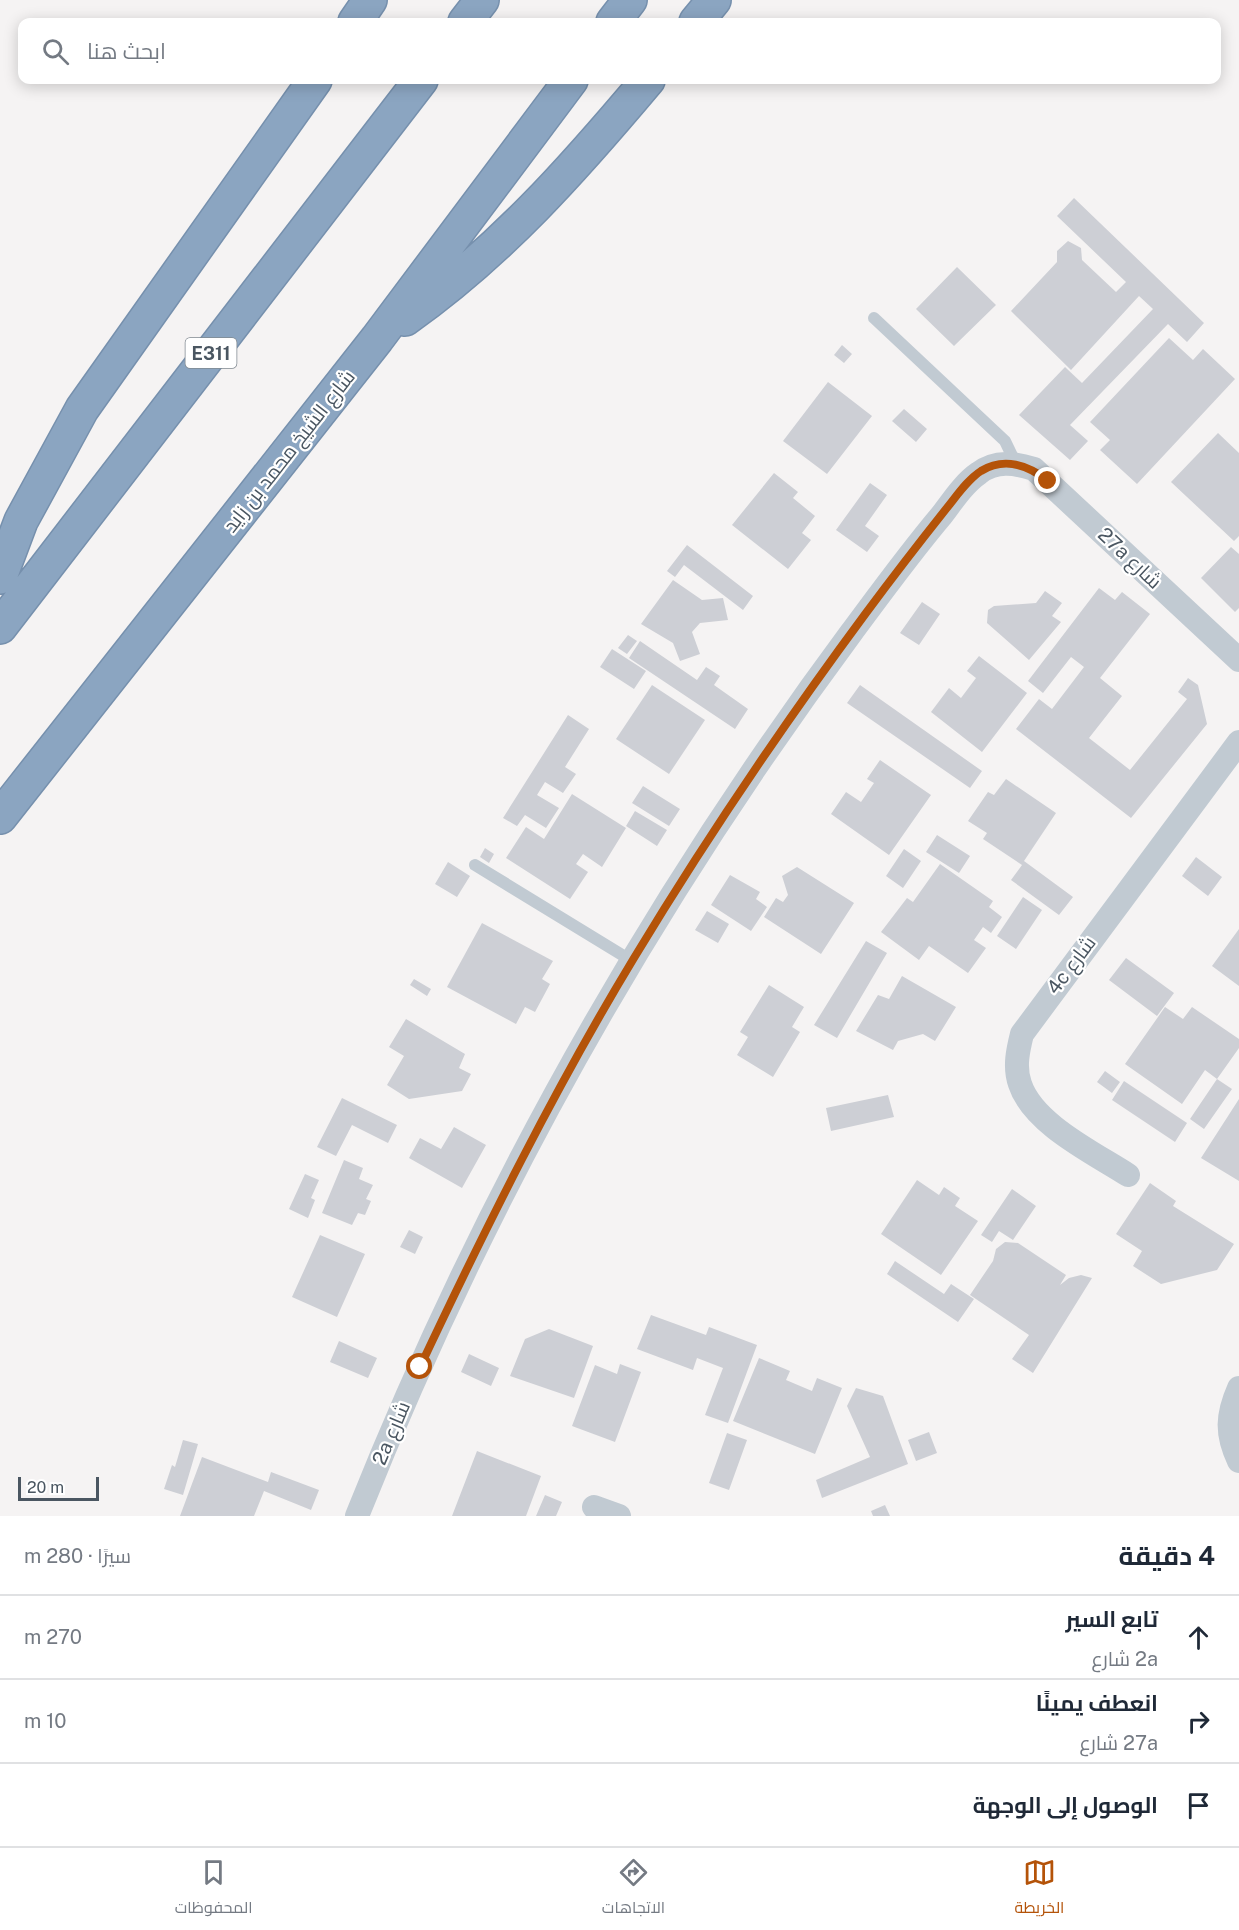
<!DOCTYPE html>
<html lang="ar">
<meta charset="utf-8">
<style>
body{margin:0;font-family:"Public Sans",Cairo,sans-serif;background:#f2f2f3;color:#1f2937;direction:rtl}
.scale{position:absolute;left:18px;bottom:15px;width:81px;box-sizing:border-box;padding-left:6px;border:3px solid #4a5661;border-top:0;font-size:16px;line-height:21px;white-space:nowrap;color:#4a5661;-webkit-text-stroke:4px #fff;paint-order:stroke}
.stop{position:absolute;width:18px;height:18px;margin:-14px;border:4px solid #b45309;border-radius:50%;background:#fff}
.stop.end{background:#b45309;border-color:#fff;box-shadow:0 2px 6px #0008}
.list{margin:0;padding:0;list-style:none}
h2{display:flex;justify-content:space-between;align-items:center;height:78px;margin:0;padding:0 24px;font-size:26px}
h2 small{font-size:20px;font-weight:400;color:#747a83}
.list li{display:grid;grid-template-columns:39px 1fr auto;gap:18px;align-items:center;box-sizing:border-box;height:84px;padding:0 24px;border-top:2px solid #e0e1e3}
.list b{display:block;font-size:22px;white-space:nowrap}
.list p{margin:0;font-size:20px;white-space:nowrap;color:#747a83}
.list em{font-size:20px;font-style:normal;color:#747a83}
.icon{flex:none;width:33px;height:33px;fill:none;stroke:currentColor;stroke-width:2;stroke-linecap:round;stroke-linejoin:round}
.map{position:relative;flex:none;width:1239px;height:1516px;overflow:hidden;direction:ltr}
.search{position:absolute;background:#fff;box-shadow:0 3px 15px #0003;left:18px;right:18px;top:18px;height:66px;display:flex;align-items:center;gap:15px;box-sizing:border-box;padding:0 21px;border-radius:12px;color:#747a83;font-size:22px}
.sheet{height:330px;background:#fff}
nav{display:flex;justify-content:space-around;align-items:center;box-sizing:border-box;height:84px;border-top:2px solid #e0e1e3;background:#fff;font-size:16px;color:#747a83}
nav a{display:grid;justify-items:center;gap:3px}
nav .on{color:#b45309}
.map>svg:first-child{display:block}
</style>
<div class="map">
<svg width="1239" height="1516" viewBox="0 0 1239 1516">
<rect width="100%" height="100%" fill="#f5f3f3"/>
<!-- building -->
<path fill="#cdcfd5" d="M1074,198L1204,323L1187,342L1168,324L1070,425L1088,441L1070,460L1019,415L1065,367L1082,383L1153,309L1139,296L1071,370L1011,311L1057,262V251L1068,241L1081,248L1082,260L1116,292L1126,282L1057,216Z
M957,267L996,305L954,346L916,309Z
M1169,338L1193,360L1203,349L1235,379L1137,484L1100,450L1110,440L1090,422Z
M842,345L852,354L844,363L834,355Z
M828,382L872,416L827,474L783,441Z
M904,409L927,429L916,442L892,421Z
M1218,433L1239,453V536L1234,541L1171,482Z
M774,473L798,492L793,498L815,516L802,533L811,540L788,569L732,525Z
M870,483L887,495L865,526L879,536L867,552L836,530Z
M687,545L753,596L743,610L684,565L675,577L667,571Z
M1231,547L1239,554V608L1235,612L1201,578Z
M673,580L702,600L723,598L728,620L700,623L692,632L700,654L680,661L673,643L641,624Z
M1099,588L1115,600L1122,592L1150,614L1100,678L1122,696L1089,738L1130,770L1187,699L1178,692L1188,678L1198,685L1207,724L1131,818L1016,729L1039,699L1052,709L1084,667L1071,657L1043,693L1028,681Z
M1045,591L1062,603L1052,616L1061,622L1029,660L987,623L988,610L994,606L1036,603Z
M922,602L940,614L919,645L900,633Z
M628,635L637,641L627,654L618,648Z
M640,641L697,680L706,667L720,676L714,685L748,709L735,729L629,658Z
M612,649L646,671L634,689L600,667Z
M979,656L1027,693L982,752L931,712L949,688L961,698L976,678L967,671Z
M652,685L705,720L669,774L616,739Z
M860,685L982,771L970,788L847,703Z
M568,715L589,729L565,767L576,774L563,793L545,782L537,795L559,808L546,828L525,815L517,826L503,818Z
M880,760L931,795L889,855L831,814L846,792L861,802L874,783L867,779Z
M1006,779L1056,813L1024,861L1073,897L1059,915L1011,880L1022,865L983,839L987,833L968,821L988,792L994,795Z
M643,786L680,809L669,826L632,803Z
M572,794L626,828L602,867L583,854L576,864L588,872L570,899L506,858L526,827L544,839Z
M635,811L667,830L657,846L626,826Z
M937,835L970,856L959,873L926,852Z
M485,848L494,854L489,863L480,857Z
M904,849L921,861L903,888L886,876Z
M1196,857L1222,877L1208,896L1182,876Z
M448,862L470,876L457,897L435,884Z
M940,864L993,901L989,907L1002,917L991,933L983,927L974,940L986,948L968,973L929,946L919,960L881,932L907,898L913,902Z
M797,867L854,903L821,954L764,917L776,898L783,902L788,895L782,876Z
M730,875L760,892L756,899L767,907L751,931L711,905Z
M1023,897L1042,910L1016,949L997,936Z
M707,911L729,924L718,943L695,930Z
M482,923L553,961L542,979L550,984L535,1012L525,1007L516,1024L447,987Z
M1239,929V986L1212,966Z
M866,941L887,953L837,1038L814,1025Z
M1126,958L1174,993L1157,1016L1109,980Z
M902,976L956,1007L935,1041L923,1034L898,1041L893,1050L856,1031L878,995L889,999Z
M414,979L431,989L427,996L410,985Z
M769,985L804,1007L792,1027L800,1032L773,1077L737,1055L748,1037L740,1032Z
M1165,1007L1183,1019L1192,1007L1239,1039V1048L1217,1079L1205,1070L1182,1104L1125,1064Z
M406,1019L465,1054L459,1068L471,1074L462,1091L409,1099L387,1085L404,1056L389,1047Z
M1105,1071L1120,1082L1112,1093L1097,1082Z
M1217,1079L1232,1089L1204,1129L1190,1119Z
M1124,1081L1187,1123L1175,1142L1112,1100Z
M888,1095L894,1117L831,1131L826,1108Z
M342,1098L397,1125L388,1143L352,1125L336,1156L317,1147Z
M1239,1099V1181L1201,1158Z
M454,1127L486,1145L462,1188L409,1158L420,1138L441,1149Z
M344,1160L363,1168L359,1179L373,1185L366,1199L371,1201L365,1215L358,1213L352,1225L322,1213Z
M305,1174L319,1180L311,1198L315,1200L308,1218L289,1209Z
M917,1180L939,1195L944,1187L960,1198L955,1206L978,1221L941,1275L881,1234Z
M1150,1183L1176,1201L1173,1206L1234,1244L1217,1270L1161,1284L1133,1266L1142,1251L1116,1234Z
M1012,1189L1036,1206L1013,1240L999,1231L992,1242L981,1235Z
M409,1230L423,1237L415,1254L400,1247Z
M320,1235L365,1254L337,1317L292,1297Z
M1005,1242L1018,1243L1066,1275L1060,1285L1069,1278L1081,1275L1092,1278L1033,1373L1012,1359L1029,1335L970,1295L993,1261L996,1249Z
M895,1261L944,1294L951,1284L974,1299L958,1322L887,1274Z
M651,1315L706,1335L709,1327L757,1345L728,1423L705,1415L723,1368L697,1358L693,1370L637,1349Z
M549,1329L593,1346L574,1398L510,1376L525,1339Z
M339,1341L377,1358L368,1378L330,1362Z
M469,1354L499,1368L491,1386L461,1372Z
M759,1358L790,1371L786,1380L812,1391L817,1378L842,1388L815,1454L733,1421Z
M620,1364L641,1372L615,1442L572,1426L595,1365L617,1374Z
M856,1388L883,1396L908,1464L822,1498L816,1480L870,1457L847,1406Z
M929,1432L937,1453L916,1461L908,1440Z
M727,1433L747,1440L729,1490L709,1483Z
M183,1440L198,1444L183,1495L164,1489L172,1465L175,1467Z
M477,1451L541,1476L526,1516H452Z
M202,1457L268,1482L271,1472L319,1490L311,1510L264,1491L254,1516H180Z
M545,1495L562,1502L556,1516H536Z
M885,1505L890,1516H873L871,1511Z"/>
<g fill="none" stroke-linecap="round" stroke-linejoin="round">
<!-- motorway casing -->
<g stroke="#7690ad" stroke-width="36">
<path id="motorway" d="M355,22L370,0
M465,22L482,0
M613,22L630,0
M696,22L714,0
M405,319C500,252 574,168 648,80
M0,577L21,521L82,409L315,80
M0,627L421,80
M0,817L377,339L571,80"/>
</g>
<!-- service -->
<path stroke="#c1cad2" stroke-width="12" d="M874,318L1005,441L1016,464
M475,865L632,961"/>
<!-- minor -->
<path stroke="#c1cad2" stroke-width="24" d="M1128,1175C1094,1153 1033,1124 1020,1084C1014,1067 1018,1050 1022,1034L1239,742
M1239,1388C1227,1415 1226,1434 1239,1461
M594,1507L619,1516
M357,1516C482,1202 650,904 851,633C880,594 909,554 941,516C952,502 963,484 979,473C996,460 1015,463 1034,469L1239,660"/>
<!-- motorway -->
<use href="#motorway" stroke="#8ba5c1" stroke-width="33"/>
</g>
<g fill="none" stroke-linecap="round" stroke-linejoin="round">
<!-- route -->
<path stroke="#b45309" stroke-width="8" d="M420,1367C485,1229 554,1090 634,958C706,839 783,725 866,613C892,578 919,543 946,509C956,497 967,480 981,471C1004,457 1028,465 1048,481"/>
</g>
<g text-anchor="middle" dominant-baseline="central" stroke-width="4.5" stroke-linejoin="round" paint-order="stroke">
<!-- shield labels -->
<rect fill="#fff" stroke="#808990" stroke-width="1.5" x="185.5" y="338" width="51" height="30" rx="4.5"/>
<g font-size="18" font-weight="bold" fill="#4a5661">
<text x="211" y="353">E311</text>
</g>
<!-- street labels -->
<g font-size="20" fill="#4a5661" stroke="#fff">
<text transform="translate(289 451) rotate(-52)">شارع الشيخ محمد بن زايد</text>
<text transform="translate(1130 558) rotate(43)">27a شارع</text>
<text transform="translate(1071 965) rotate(-53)">4c شارع</text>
<text transform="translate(391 1433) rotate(-67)">2a شارع</text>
</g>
</g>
</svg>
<div class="scale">20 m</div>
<div class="stop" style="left:420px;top:1367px"></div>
<div class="stop end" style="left:1048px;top:481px"></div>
<div class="search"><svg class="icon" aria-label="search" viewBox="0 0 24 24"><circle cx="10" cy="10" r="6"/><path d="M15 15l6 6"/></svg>ابحث هنا</div>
</div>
<section class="sheet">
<h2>4 دقيقة<small>سيرًا · 280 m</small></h2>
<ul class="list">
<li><svg class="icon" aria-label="ahead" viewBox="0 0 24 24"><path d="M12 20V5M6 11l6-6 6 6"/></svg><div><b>تابع السير</b><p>2a شارع</p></div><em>270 m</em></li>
<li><svg class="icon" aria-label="right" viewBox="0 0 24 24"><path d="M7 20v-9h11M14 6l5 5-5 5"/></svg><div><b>انعطف يمينًا</b><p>27a شارع</p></div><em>10 m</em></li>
<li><svg class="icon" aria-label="arrive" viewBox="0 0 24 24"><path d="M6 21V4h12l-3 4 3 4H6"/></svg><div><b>الوصول إلى الوجهة</b></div></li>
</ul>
</section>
<nav>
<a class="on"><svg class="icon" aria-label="map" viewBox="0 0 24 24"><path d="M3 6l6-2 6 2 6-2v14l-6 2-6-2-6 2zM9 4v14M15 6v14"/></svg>الخريطة</a>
<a><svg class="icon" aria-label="directions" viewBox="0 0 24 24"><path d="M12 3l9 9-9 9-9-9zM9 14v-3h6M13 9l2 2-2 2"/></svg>الاتجاهات</a>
<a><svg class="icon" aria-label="saved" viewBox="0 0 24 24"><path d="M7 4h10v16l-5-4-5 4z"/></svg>المحفوظات</a>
</nav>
